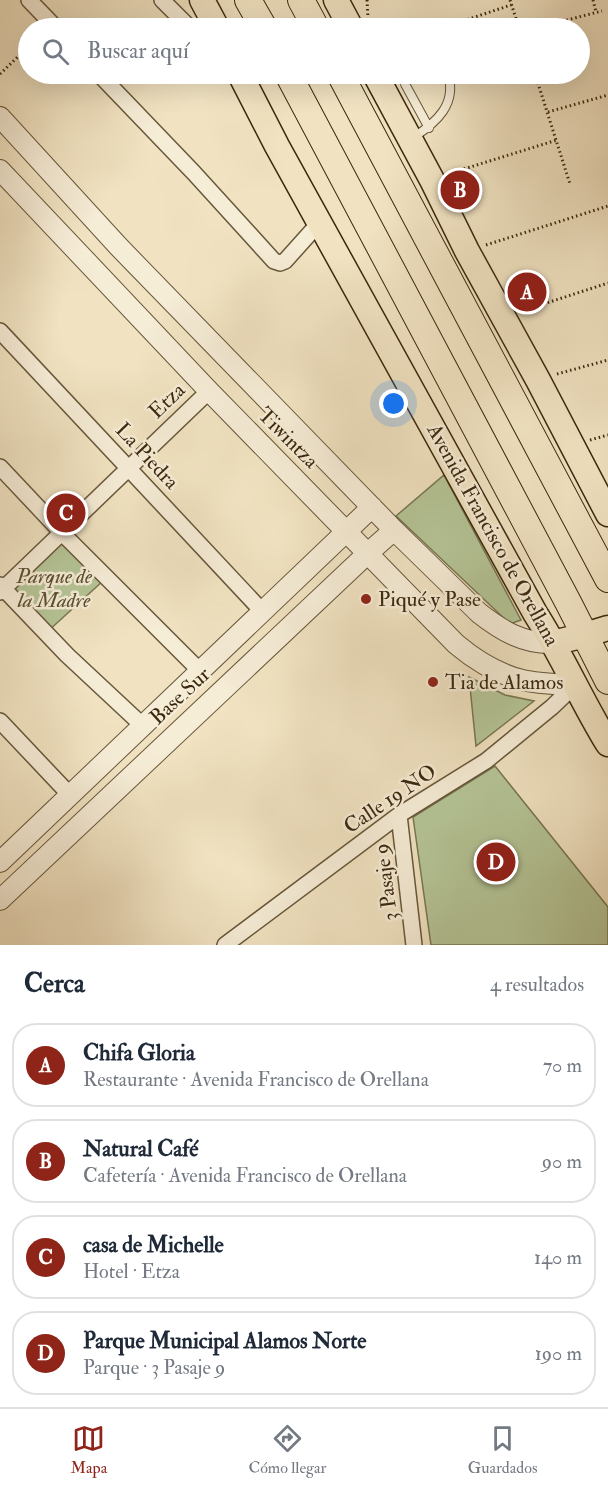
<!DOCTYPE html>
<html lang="es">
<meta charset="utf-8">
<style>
body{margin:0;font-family:"IM FELL Double Pica",serif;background:#f2f2f3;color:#1f2937}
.you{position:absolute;left:394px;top:404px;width:21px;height:21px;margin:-15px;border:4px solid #fff;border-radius:50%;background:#1a73e8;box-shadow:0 0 0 9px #1a73e833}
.badge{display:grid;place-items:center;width:39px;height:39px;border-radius:50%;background:#8f2418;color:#fff;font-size:20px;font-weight:700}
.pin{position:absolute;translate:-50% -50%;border:3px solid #fff;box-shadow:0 2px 6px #0006}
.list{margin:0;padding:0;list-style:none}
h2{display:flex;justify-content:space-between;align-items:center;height:78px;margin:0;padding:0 24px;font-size:26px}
h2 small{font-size:20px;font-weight:400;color:#747a83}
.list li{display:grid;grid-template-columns:39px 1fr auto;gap:18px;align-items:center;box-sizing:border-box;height:84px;margin:0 12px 12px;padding:0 12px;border:2px solid #e0e1e3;border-radius:24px}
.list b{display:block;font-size:22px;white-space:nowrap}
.list p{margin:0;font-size:20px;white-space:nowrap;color:#747a83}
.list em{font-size:20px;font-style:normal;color:#747a83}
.icon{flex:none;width:33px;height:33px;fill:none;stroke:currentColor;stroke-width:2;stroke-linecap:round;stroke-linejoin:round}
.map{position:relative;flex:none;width:608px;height:945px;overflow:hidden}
.search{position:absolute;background:#fff;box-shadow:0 6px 24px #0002;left:18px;right:18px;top:18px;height:66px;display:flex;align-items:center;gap:15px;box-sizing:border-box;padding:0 21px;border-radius:33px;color:#747a83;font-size:22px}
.sheet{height:462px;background:#fff}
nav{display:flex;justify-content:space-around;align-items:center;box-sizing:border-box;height:84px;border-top:2px solid #e0e1e3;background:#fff;font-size:16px;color:#747a83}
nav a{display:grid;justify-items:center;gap:3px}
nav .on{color:#8f2418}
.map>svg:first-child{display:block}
</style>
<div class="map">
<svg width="608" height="945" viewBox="0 0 608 945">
<rect width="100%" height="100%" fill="#f1e3c2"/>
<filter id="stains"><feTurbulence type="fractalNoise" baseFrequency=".00333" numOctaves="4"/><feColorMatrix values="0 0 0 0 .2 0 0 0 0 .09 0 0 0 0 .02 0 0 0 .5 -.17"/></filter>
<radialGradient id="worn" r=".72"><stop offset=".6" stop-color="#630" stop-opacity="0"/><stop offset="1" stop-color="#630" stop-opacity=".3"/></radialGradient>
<!-- green -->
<path fill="#b5c597" stroke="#787652" stroke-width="1.5" d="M444,475L521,620L510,624L396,516Z
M66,537L104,580L46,633L10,592Z
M469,677L505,695L534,701L476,746Z
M495,766L608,907V945H431L413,817Z"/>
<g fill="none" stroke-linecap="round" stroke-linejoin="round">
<!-- service casing -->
<g stroke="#68573b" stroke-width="10">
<path id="service" d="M412,74L407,79L405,84L429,128
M414,137C437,122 457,104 448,74"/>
</g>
<!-- minor casing -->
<g stroke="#68573b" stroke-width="18">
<path id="minor" d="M29,0L56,28
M162,0L190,28
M99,74L194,173L274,261L280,263L285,261L320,222
M0,331L262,611
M0,467L66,537L200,671
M0,585L67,655L142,725
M0,592L209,391
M0,721L70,795
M399,815L414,945
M225,945L399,815L486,761L552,707L575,685"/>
</g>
<!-- tertiary casing -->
<g stroke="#68573b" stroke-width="22">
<path id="tertiary" d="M0,117L119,247L394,530L479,613C502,631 524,644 553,643
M0,170L209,391L456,644C475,660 498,674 522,680C539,684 557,684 575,685
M0,862L372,507
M0,900L367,554L394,530"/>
</g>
<!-- primary casing -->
<g stroke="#3b280e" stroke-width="27">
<path id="primary" d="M202,0L217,28
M336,0L351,28
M240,74L277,146L535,613C562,655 582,702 608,744
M375,74L432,180L467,251L538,380L608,514
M553,643L585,635L608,628"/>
</g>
<!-- trunk casing -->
<g stroke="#3b280e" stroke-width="28">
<path id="trunk" d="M248,0L264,28
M301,0L316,28
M288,74L569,604L608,681
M340,74L608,579"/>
</g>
<!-- path -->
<path stroke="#3b280e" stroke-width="3" stroke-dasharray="1.5 3" stroke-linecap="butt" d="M367,0L368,18
M510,0L519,28
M593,0L596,12
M442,28L511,5
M536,28L602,11
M0,74L28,47
M535,74L570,184
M548,112L608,95
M451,173L557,140
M486,245L608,206
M522,311L608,283
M557,374L608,360
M590,440L608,435"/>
<!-- service -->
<use href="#service" stroke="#f6edd7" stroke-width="8"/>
<!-- minor -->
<use href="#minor" stroke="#f6edd7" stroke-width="15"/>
<!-- tertiary -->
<use href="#tertiary" stroke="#f6edd7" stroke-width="20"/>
<!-- primary -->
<use href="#primary" stroke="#f1e3c2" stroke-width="24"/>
<!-- trunk -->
<use href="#trunk" stroke="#f1e3c2" stroke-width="26"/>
</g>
<!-- markers -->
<g fill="#8f2418" stroke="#f6edd7" stroke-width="2">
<circle cx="366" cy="599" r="6"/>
<circle cx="433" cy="682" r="6"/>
</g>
<g text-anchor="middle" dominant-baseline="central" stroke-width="5" stroke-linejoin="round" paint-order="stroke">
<!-- street labels -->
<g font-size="21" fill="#3b280e" stroke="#f6edd7">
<text transform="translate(167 401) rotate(-44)">Etza</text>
<text transform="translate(288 438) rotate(45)">Tiwintza</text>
<text transform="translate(147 456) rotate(47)">La Piedra</text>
<text transform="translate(493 535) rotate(61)">Avenida Francisco de Orellana</text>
<text transform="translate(180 696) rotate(-43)">Base Sur</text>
<text transform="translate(390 799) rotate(-34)">Calle 19 NO</text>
<text transform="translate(386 882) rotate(-97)">3 Pasaje 9</text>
</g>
<!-- park labels -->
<g font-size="21" font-style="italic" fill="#5a4f30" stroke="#f6edd7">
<text x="54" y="576">Parque de<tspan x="54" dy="24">la Madre</tspan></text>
</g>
<!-- poi labels -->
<g font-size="21" fill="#3b280e" stroke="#f6edd7" text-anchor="start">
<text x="378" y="599">Piqué y Pase</text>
<text x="445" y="682">Tia de Alamos</text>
</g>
</g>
<rect width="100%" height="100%" filter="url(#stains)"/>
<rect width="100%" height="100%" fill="url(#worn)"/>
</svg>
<div class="you"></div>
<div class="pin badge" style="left:527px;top:292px">A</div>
<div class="pin badge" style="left:460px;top:190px">B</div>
<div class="pin badge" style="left:66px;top:513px">C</div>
<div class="pin badge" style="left:496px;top:862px">D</div>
<div class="search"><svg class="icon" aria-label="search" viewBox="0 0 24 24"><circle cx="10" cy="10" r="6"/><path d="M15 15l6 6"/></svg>Buscar aquí</div>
</div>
<section class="sheet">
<h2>Cerca<small>4 resultados</small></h2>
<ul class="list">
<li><span class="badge">A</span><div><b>Chifa Gloria</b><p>Restaurante · Avenida Francisco de Orellana</p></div><em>70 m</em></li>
<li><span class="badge">B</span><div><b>Natural Café</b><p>Cafetería · Avenida Francisco de Orellana</p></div><em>90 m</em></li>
<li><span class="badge">C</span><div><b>casa de Michelle</b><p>Hotel · Etza</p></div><em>140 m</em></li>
<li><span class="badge">D</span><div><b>Parque Municipal Alamos Norte</b><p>Parque · 3 Pasaje 9</p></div><em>190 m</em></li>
</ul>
</section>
<nav>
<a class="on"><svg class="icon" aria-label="map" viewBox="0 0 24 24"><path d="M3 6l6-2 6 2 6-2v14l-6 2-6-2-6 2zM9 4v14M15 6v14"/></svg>Mapa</a>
<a><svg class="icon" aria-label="directions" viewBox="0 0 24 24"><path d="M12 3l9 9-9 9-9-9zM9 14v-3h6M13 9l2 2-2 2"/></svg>Cómo llegar</a>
<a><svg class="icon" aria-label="saved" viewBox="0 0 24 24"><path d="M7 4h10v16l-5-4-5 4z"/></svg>Guardados</a>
</nav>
